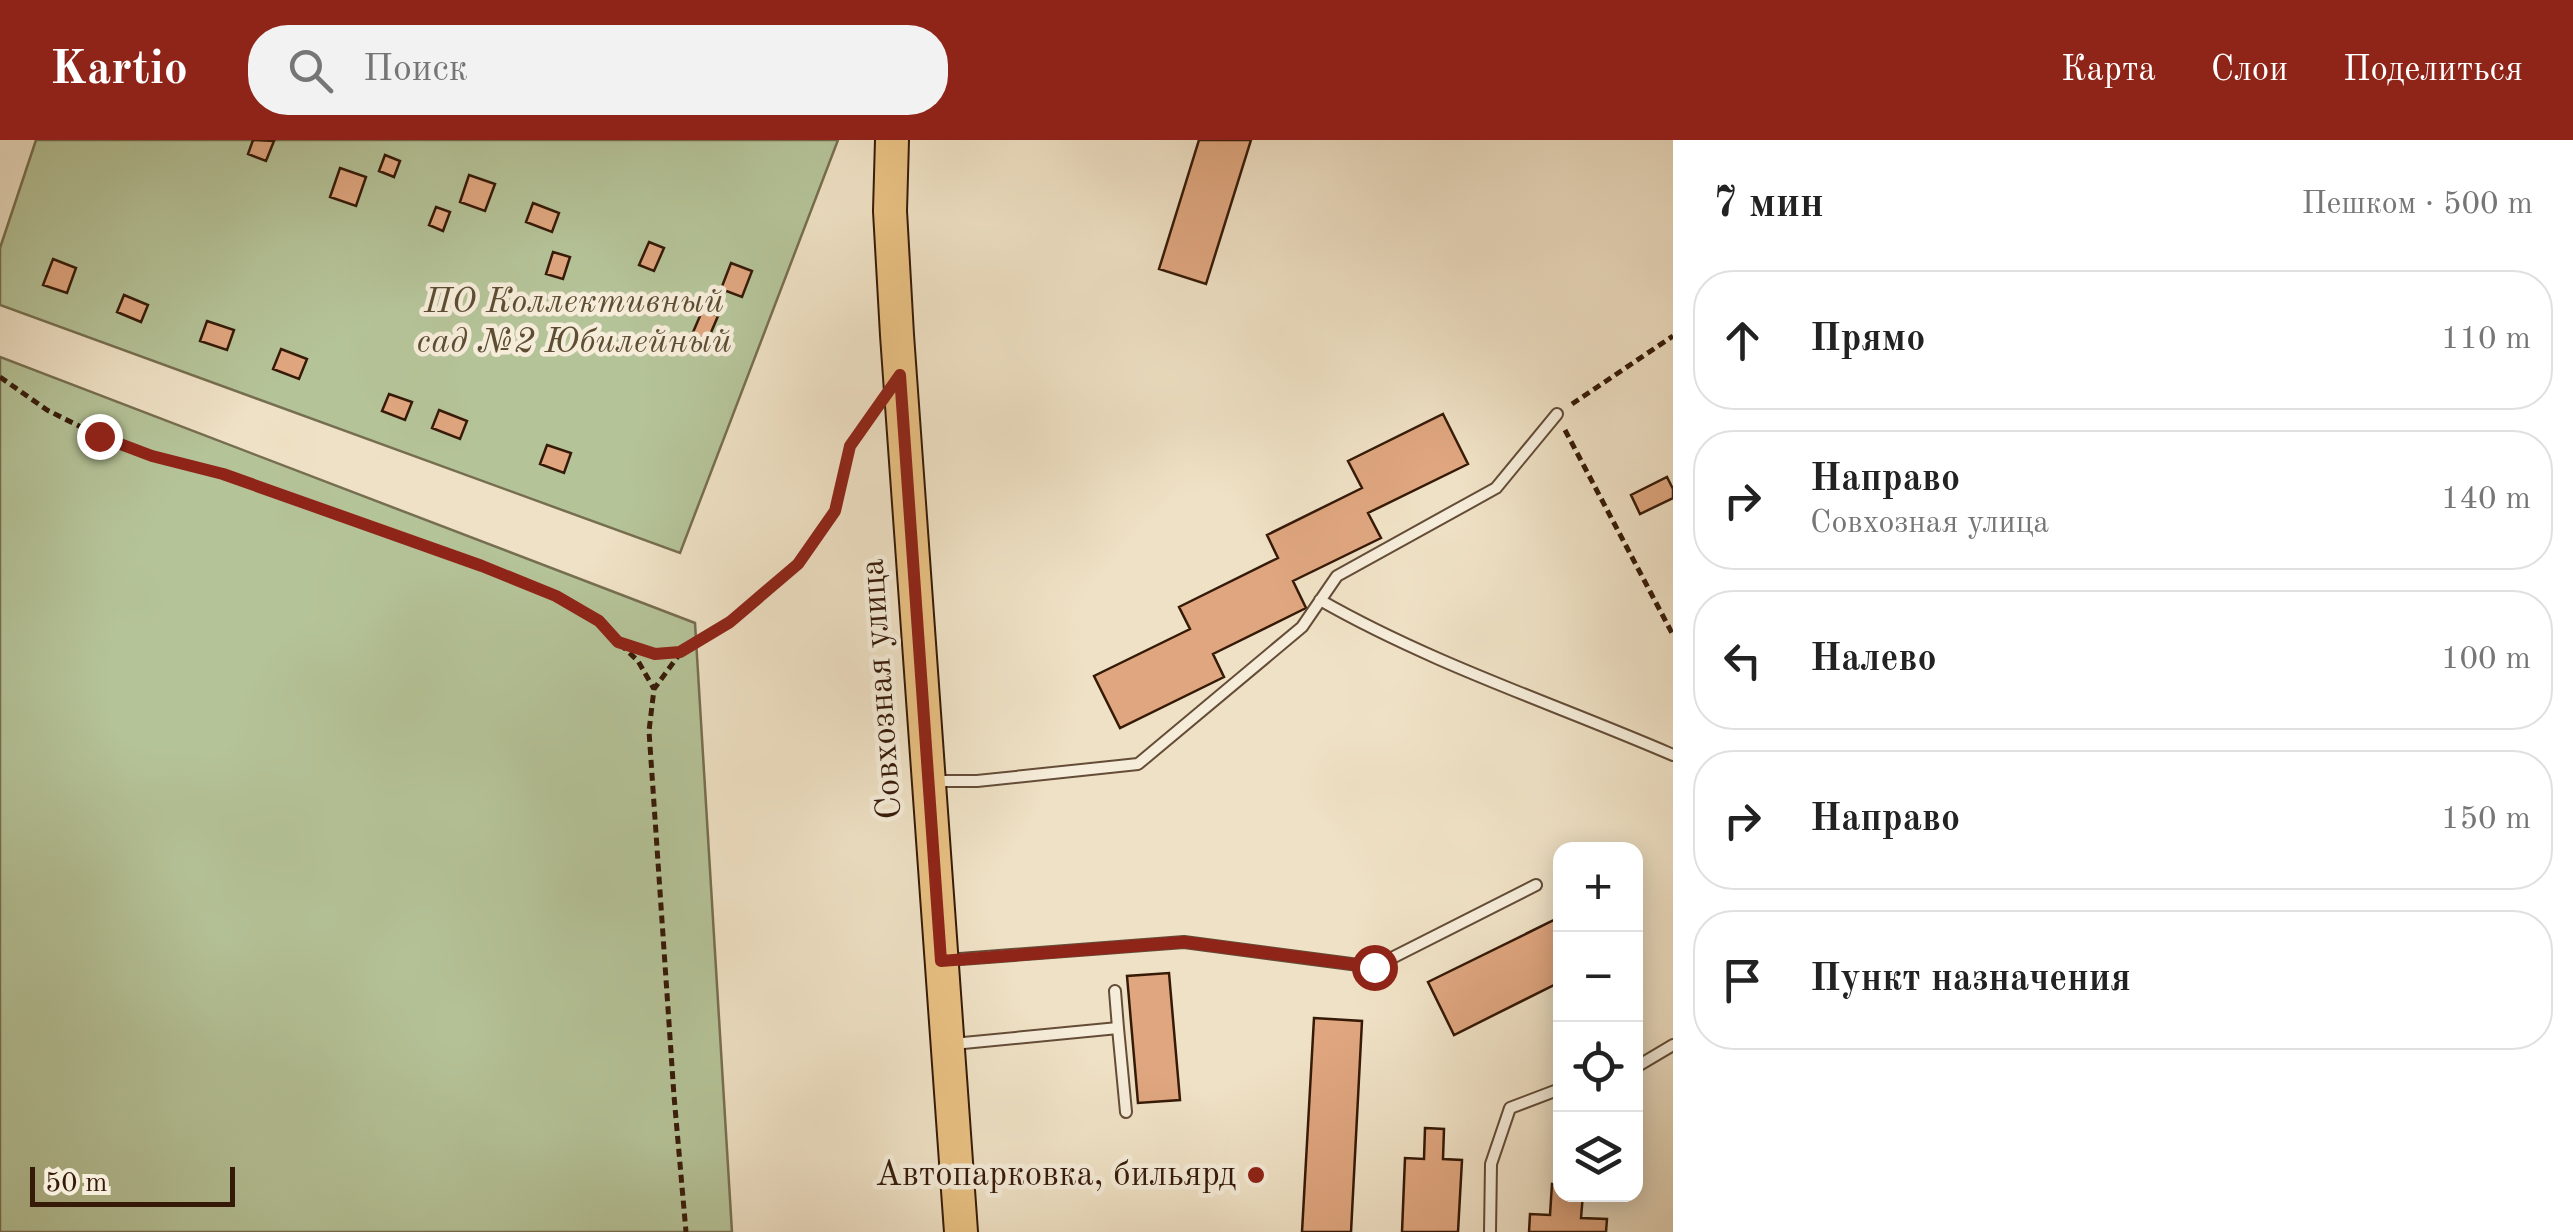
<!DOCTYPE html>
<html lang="ru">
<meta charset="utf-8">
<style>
body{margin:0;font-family:"Old Standard TT",serif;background:#f2f2f2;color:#222}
.controls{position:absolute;right:30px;bottom:30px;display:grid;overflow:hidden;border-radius:20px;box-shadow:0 5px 25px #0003}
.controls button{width:90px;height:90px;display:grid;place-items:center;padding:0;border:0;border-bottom:2px solid #e0e0e0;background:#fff;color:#222;font:50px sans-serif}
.scale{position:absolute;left:30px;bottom:25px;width:205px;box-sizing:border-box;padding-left:10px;border:5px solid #361a08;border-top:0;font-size:28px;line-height:35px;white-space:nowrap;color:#361a08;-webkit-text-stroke:8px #f5ecd9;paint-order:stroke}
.stop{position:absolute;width:30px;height:30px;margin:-22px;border:8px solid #8f2418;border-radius:50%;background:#fff}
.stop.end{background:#8f2418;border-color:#fff;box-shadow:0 2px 10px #0008}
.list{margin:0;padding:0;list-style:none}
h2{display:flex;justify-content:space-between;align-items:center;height:130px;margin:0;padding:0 40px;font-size:42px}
h2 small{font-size:32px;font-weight:400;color:#767676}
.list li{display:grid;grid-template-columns:65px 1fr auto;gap:30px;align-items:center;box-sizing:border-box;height:140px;margin:0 20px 20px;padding:0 20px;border:2px solid #e0e0e0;border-radius:40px}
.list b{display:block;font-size:38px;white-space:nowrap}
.list p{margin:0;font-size:32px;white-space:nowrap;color:#767676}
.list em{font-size:32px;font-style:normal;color:#767676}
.icon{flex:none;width:55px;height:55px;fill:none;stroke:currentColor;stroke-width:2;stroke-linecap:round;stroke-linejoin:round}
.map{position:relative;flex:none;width:1673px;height:1092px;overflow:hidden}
header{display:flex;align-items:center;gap:60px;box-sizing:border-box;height:140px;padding:0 50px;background:#8f2418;color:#fff}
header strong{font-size:48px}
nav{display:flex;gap:55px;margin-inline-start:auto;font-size:35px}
.search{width:700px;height:90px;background:#f2f2f2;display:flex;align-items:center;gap:25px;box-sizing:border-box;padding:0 35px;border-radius:40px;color:#767676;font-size:38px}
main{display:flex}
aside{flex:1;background:#fff}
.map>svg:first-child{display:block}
</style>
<header>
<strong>Kartio</strong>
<div class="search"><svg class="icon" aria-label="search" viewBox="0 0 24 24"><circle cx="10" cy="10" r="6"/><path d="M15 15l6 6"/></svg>Поиск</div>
<nav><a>Карта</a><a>Слои</a><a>Поделиться</a></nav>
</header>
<main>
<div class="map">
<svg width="1673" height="1092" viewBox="0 0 1673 1092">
<rect width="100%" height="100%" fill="#efe1c5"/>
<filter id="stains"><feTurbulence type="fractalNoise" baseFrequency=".002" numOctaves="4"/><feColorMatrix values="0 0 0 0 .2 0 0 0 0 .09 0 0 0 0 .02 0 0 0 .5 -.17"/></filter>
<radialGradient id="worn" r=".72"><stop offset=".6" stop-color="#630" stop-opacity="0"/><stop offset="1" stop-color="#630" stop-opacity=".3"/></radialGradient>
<!-- green -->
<path fill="#b5c398" stroke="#766e50" stroke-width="2.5" d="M36,0H838L680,413L0,165V108Z
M0,217L695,483L732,1092H0Z"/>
<!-- building -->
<path fill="#dfa67f" stroke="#361a08" stroke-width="2.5" d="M253,0L274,1L266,21L248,14Z
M1199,0H1251L1206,144L1159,129Z
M385,15L400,21L394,37L379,31Z
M340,28L366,37L356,66L330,57Z
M469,35L495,44L485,71L460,62Z
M533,63L559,73L552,92L526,82Z
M436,67L450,72L443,91L429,85Z
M649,102L664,108L654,131L639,125Z
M553,112L570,117L563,139L546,134Z
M53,119L76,128L67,153L43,145Z
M731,123L752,131L742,157L721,149Z
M124,155L148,165L141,182L117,172Z
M703,169L718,176L706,204L691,197Z
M207,181L234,190L227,210L200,201Z
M281,209L307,219L299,239L273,229Z
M389,254L412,262L405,280L382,271Z
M439,270L467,281L460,299L432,288Z
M1443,274L1468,324L1368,373L1381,398L1293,441L1306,468L1213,514L1224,537L1120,588L1094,536L1190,489L1179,467L1278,418L1267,395L1362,348L1348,321Z
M547,305L571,313L564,333L540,324Z
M1667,337L1673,349V358L1640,374L1631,355Z
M1554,780L1560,793V842L1454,895L1428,842Z
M1169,833L1180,960L1138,963L1127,836Z
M1314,878L1362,881L1351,1092H1302Z
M1425,988L1444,989L1443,1019L1462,1020L1458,1092H1402L1405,1018L1424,1019Z
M1552,1044L1560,1045V1054H1583L1581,1078L1607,1079L1606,1092H1529L1530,1074L1550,1075Z"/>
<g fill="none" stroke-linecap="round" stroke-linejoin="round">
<!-- service casing -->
<g stroke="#644c37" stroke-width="14">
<path id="service" d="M1320,460C1432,524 1555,564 1673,615
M932,641H977L1138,624L1302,487L1337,436L1496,348L1557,274
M947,820L1184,802L1374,827L1536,745
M1115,851L1118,888
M953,904L1118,888L1126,972
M1636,927L1673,905
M1490,1092L1491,1024L1510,968L1560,949"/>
</g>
<!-- primary casing -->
<g stroke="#361a08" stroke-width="36">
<path id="primary" d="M892,0L890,71L897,195L961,1092"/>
</g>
<!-- path -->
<path stroke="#361a08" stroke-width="5" stroke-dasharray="8 5" stroke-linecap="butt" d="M0,237L47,270L99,296L152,315L223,334L482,426L555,456L599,481L618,502L655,514L681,512L729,482L798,423L835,371L850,306L872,274
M1572,264L1673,196
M1565,290L1673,495
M620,504L638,521L654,549
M681,512L654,549L649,591L674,956L686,1092"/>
<!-- service -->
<use href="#service" stroke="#f5ecd9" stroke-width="10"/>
<!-- primary -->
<use href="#primary" stroke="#e8c082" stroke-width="32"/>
</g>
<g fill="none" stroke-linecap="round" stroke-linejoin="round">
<!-- route -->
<path stroke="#8f2418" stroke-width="12" d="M99,296L152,316L223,334L482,426L556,456L599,481L618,502L655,514L680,512L730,482L798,424L835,371L850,306L900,235L941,821L1184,802L1374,827"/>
</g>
<!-- markers -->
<circle fill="#8f2418" stroke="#f5ecd9" stroke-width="4" cx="1256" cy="1035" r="10"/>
<g text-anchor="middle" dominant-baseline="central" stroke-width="9" stroke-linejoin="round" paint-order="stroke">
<!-- park labels -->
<g font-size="35" font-style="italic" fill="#5c4d33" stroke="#f5ecd9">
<text x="574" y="162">ПО Коллективный<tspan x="574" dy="40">сад №2 Юбилейный</tspan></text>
</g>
<!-- street labels -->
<g font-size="35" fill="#361a08" stroke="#f5ecd9">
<text transform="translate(882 549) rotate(-94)">Совхозная улица</text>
</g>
<!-- poi labels -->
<g font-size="35" fill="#361a08" stroke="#f5ecd9" text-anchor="end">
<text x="1236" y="1035">Автопарковка, бильярд</text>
</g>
</g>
<rect width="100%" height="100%" filter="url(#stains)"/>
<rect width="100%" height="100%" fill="url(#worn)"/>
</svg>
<div class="controls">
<button>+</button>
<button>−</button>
<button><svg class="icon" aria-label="locate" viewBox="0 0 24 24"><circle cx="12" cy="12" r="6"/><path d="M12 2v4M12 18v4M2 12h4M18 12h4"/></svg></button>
<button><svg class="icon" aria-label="layers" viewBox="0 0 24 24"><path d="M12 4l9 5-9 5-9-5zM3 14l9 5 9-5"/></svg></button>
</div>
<div class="scale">50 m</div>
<div class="stop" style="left:1374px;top:827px"></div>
<div class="stop end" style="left:99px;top:296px"></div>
</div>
<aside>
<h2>7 мин<small>Пешком · 500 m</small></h2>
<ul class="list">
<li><svg class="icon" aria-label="ahead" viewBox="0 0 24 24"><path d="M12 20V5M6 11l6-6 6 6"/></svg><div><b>Прямо</b></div><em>110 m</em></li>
<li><svg class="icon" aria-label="right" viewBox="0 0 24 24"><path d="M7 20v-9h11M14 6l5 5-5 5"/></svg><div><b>Направо</b><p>Совхозная улица</p></div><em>140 m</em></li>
<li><svg class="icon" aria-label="left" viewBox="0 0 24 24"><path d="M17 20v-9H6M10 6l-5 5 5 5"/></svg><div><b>Налево</b></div><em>100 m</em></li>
<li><svg class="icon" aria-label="right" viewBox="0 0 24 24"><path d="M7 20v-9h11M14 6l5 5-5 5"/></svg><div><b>Направо</b></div><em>150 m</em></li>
<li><svg class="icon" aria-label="arrive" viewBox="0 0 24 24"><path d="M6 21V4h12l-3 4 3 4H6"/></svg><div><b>Пункт назначения</b></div></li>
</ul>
</aside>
</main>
